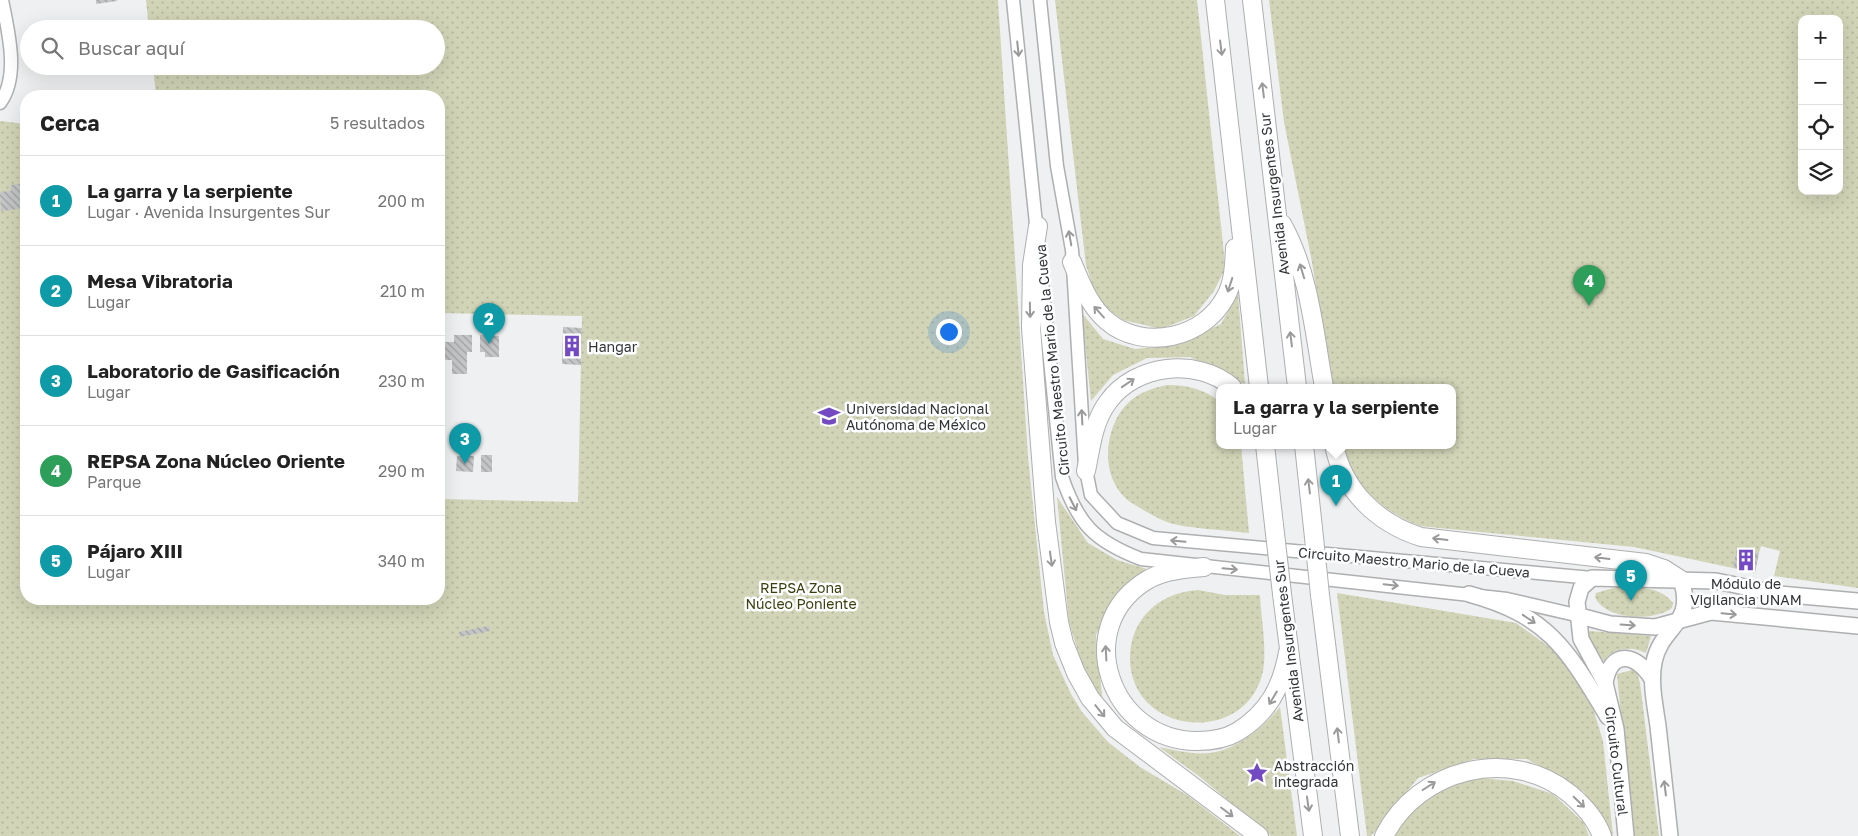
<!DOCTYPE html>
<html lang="es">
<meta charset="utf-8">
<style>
body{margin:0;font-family:"Golos Text",sans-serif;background:#f2f2f2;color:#222}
.controls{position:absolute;right:15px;top:15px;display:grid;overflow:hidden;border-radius:10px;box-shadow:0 5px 20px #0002}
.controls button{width:45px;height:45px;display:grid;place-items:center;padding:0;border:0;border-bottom:1px solid #e0e0e0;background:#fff;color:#222;font:25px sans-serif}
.you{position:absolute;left:948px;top:331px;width:18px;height:18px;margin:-12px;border:4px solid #fff;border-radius:50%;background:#1a73e8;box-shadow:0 0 0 8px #1a73e833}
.badge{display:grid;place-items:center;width:32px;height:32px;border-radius:50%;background:#744ac3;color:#fff;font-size:16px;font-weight:700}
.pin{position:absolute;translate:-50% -41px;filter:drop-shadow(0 1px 2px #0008)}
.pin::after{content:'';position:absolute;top:26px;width:18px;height:15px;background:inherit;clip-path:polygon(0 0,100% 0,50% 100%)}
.popup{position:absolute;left:1216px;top:384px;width:240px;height:65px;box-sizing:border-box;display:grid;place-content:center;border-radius:10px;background:#fff;filter:drop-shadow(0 1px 4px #0005);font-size:16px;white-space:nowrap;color:#767676}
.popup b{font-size:19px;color:#222}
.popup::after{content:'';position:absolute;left:50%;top:100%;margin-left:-10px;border:10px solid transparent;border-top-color:#fff}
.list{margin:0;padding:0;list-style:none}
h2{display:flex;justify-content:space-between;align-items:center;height:65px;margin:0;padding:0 20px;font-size:21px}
h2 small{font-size:16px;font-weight:400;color:#767676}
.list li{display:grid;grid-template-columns:32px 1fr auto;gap:15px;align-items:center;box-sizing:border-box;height:90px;padding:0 20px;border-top:1px solid #e0e0e0}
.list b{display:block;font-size:19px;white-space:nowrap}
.list p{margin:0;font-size:16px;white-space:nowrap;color:#767676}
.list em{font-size:16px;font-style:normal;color:#767676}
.icon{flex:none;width:28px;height:28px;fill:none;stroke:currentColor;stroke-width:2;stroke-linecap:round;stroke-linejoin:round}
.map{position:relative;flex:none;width:1858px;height:836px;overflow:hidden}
.search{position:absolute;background:#fff;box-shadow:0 5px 20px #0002;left:20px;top:20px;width:425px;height:55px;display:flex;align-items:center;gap:12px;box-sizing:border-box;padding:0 18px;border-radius:28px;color:#767676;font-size:19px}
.panel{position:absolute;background:#fff;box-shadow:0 5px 20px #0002;left:20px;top:90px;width:425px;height:515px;border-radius:20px}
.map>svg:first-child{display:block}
</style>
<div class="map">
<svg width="1858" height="836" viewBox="0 0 1858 836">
<defs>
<pattern id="grass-dots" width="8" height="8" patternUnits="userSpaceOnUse" patternTransform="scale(1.25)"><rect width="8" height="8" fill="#d1d4b6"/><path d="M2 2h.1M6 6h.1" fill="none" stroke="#b4b79d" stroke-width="1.8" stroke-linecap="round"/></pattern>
<pattern id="building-back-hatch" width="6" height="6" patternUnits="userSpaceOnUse" patternTransform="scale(1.25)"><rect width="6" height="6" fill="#c4c5c6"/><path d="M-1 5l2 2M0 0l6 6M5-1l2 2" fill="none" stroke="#a0a1a2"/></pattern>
</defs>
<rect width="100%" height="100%" fill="#eff0f1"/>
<!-- grass -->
<path fill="url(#grass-dots)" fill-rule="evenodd" d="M146,0H998L1028,457L1044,612L1053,655L1071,694L1082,712L1108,742L1140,767L1187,795L1240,836H0V121L26,124V599H439V499L578,502L582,316L439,313V96H156L153,66H436V29H149Z
M1055,0H1197L1224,254V271L1214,291L1194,316L1161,329L1123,320L1098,302L1086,265Z
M1269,0H1858V588L1774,576L1780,551L1761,546L1759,553L1738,548L1733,568L1634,547L1420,526C1384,512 1351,486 1344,445H1452V387H1333L1311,257L1284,122ZM1802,19H1839V191H1802Z
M1238,294L1245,384L1190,357L1147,358L1113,375L1091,401L1082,313L1103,339L1135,349L1176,345L1221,324Z
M1167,385C1188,385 1204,389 1220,402V445H1241L1249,533C1226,530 1191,529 1170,523C1158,519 1143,510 1132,503C1099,482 1102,427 1129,402C1140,392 1153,388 1167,385Z
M1057,497L1088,543L1117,560L1147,569L1117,593L1096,635L1103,705L1081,661L1069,622Z
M1620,586C1639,587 1661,587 1673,603L1672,608C1654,622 1605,620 1595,597L1596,593Z
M1198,590L1225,595H1260C1261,619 1267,647 1263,671C1247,747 1130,736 1130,658C1130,644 1134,630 1142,619C1156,600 1175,592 1198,590Z
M1337,593L1516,623L1559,654L1588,692L1603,741L1613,836H1606L1584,792L1527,759H1474L1418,778L1371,836H1367Z
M1590,631L1651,636L1646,653C1632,646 1613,647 1604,661L1585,637Z
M1636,669L1640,683L1659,836H1632L1617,674Z
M1280,707L1297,836H1271L1200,777L1159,747C1175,750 1193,755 1209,753C1237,750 1263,727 1280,707Z
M1470,777L1513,781L1553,794L1584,823L1589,836H1395L1399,827L1422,797Z"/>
<!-- building -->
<path fill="url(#building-back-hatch)" d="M96,0H117V1L96,4Z
M26,183V208L1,211L0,192L11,191V185Z
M563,327L582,328L581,365L562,364Z
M454,335H472V352H467V374H452V360H440V342H454Z
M480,335L499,336V357H485V352H480Z
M481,455H492V472H481Z
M457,456H474L473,472L456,471Z
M1737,548L1759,553L1755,573L1733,568Z
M489,626L490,631L460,637L459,632Z"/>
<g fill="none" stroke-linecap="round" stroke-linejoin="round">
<!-- minor casing -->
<g stroke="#aeafb0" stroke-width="15">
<path id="minor" d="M1013,0L1062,477C1078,524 1094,541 1141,559L1507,599L1580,616
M1040,0L1057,166L1072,250L1085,465L1091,495L1117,523L1153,538L1592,578
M0,103C20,76 8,31 2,0"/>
</g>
<!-- tertiary casing -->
<g stroke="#aeafb0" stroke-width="18">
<path id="tertiary" d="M1469,594C1549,616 1567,649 1608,717
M1580,616L1610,624L1655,627L1711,612L1858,626
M1605,683C1611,648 1637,654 1652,679
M1626,836L1616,729L1605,683L1581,639L1577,602L1581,588L1592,578L1716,581L1779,594L1858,601
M1670,836C1666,799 1662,763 1658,726C1655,705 1650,683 1654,662C1661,626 1696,624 1681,580"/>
</g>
<!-- secondary casing -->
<g stroke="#aeafb0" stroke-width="20">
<path id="secondary" d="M1215,0L1259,387
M1252,0L1297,387
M1282,224C1310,274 1314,332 1324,387
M1038,226L1032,265L1031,328L1046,522L1059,622L1064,643L1076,673L1090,698L1115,728L1259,836
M1072,262C1081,283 1089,306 1107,321C1144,352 1205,338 1226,296C1234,281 1234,265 1235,248
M1265,445L1274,525
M1304,445L1313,528
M1334,445C1343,490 1377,523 1421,537L1646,563L1664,569L1681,580
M1086,471C1091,447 1093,422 1108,402C1135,364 1197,357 1232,387
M1204,567C1185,569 1166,570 1149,579C1069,625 1110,741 1197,741C1211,741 1225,739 1237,732C1268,713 1282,687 1288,652
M1282,594L1313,836
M1320,595L1350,836
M1384,836C1418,769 1510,745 1570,794C1583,805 1596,819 1602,836"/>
</g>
<!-- minor -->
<use href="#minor" stroke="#fff" stroke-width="12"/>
<!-- tertiary -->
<use href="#tertiary" stroke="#fff" stroke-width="15"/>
<!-- secondary -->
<use href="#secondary" stroke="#fff" stroke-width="18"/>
<!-- secondary-bridge casing -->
<g stroke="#aeafb0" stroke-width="20" stroke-linecap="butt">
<path id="secondary-bridge" d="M1274,525L1282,594
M1313,528L1320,595"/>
</g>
<!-- secondary-bridge -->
<use href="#secondary-bridge" stroke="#fff" stroke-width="18"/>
</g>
<!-- one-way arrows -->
<defs><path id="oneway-shaft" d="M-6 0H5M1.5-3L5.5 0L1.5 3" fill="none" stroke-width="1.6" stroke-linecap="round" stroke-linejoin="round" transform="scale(1.25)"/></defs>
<g stroke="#9a9a9a">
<use href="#oneway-shaft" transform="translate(1221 48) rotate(83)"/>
<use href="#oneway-shaft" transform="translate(1018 49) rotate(84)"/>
<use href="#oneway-shaft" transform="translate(1263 90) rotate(-97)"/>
<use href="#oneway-shaft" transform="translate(1070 238) rotate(-100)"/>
<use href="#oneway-shaft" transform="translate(1302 271) rotate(-107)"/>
<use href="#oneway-shaft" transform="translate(1230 285) rotate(108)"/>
<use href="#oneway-shaft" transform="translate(1030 310) rotate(89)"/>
<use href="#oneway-shaft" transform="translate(1099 312) rotate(-132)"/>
<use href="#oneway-shaft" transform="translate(1291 339) rotate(-97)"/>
<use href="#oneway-shaft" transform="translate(1128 383) rotate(-34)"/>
<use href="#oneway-shaft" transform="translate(1082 417) rotate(-93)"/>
<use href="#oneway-shaft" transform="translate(1309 486) rotate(-97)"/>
<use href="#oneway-shaft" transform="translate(1073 504) rotate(63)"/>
<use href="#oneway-shaft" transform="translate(1440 539) rotate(-173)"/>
<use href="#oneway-shaft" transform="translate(1178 541) rotate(-175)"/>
<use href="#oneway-shaft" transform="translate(1602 558) rotate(-173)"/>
<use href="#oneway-shaft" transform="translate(1051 559) rotate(82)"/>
<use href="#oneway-shaft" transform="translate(1230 569) rotate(5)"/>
<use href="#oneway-shaft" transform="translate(1391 585) rotate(6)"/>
<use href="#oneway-shaft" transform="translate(1729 614) rotate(5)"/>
<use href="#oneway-shaft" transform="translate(1529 619) rotate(34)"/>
<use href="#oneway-shaft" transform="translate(1628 625) rotate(4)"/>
<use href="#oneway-shaft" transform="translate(1106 653) rotate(-93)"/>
<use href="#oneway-shaft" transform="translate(1273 698) rotate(121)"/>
<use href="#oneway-shaft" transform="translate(1100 711) rotate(51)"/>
<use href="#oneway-shaft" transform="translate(1338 735) rotate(-97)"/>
<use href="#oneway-shaft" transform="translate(1429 786) rotate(-32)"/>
<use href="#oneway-shaft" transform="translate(1665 788) rotate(-97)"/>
<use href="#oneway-shaft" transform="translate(1579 802) rotate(44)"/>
<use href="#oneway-shaft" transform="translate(1308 804) rotate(82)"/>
<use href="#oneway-shaft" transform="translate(1227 812) rotate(37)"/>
</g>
<!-- icons -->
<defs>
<g id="building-bare" transform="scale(1.725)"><path d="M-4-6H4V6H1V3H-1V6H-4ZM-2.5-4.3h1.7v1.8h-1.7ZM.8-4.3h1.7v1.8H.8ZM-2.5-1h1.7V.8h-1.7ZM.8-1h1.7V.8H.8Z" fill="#744ac3" stroke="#fcfeff" stroke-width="2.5" paint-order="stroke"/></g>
<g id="university-bare" transform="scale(1.725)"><path d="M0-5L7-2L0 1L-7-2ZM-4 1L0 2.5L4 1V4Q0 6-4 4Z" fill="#744ac3" stroke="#fcfeff" stroke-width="2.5" paint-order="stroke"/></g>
<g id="sight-bare" transform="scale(1.725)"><path d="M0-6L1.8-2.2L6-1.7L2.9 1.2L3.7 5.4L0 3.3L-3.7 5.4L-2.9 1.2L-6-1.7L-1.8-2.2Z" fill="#744ac3" stroke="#fcfeff" stroke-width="2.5" paint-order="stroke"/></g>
</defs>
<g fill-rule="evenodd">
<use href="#building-bare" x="572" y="346"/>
<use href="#university-bare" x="829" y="416"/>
<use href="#building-bare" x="1746" y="560"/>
<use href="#sight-bare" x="1257" y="773"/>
</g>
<g text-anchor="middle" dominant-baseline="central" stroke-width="5" stroke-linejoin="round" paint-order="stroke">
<!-- street labels -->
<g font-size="14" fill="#343435" stroke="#fcfeff">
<text transform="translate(1274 194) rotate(-97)">Avenida Insurgentes Sur</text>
<text transform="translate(1052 360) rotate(-96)">Circuito Maestro Mario de la Cueva</text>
<text transform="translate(1414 562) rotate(5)">Circuito Maestro Mario de la Cueva</text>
<text transform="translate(1288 641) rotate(-97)">Avenida Insurgentes Sur</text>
<text transform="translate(1617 761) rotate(83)">Circuito Cultural</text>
</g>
<!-- poi labels -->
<g font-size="14" fill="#343435" stroke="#fcfeff" text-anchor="start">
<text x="588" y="346">Hangar</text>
<text x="846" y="408">Universidad Nacional<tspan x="846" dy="16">Autónoma de México</tspan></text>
<text x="1746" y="583" text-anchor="middle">Módulo de<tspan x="1746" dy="16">Vigilancia UNAM</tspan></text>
<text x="1274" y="765">Abstracción<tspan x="1274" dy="16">integrada</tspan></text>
</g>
<!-- park labels -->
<g font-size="14" fill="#3c3e0d" stroke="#fcfeff">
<text x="801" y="587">REPSA Zona<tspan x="801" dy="16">Núcleo Poniente</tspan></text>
</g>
</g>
</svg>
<div class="controls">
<button>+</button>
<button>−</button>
<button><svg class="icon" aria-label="locate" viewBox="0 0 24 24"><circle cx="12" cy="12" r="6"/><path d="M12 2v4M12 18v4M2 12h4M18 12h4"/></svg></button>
<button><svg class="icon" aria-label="layers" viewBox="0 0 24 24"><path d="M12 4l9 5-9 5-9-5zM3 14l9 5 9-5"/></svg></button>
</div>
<div class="you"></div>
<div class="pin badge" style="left:1336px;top:506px;background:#0f9aa8">1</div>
<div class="popup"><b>La garra y la serpiente</b>Lugar</div>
<div class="pin badge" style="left:489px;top:344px;background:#0f9aa8">2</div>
<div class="pin badge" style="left:465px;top:464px;background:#0f9aa8">3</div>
<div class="pin badge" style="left:1589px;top:306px;background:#2e9e5b">4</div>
<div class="pin badge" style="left:1631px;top:601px;background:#0f9aa8">5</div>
<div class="search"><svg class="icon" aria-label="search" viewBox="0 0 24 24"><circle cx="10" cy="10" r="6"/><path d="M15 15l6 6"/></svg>Buscar aquí</div>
<section class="panel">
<h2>Cerca<small>5 resultados</small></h2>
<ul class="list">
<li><span class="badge" style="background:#0f9aa8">1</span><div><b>La garra y la serpiente</b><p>Lugar · Avenida Insurgentes Sur</p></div><em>200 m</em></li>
<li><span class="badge" style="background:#0f9aa8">2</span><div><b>Mesa Vibratoria</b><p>Lugar</p></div><em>210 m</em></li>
<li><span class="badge" style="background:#0f9aa8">3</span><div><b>Laboratorio de Gasificación</b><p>Lugar</p></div><em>230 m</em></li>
<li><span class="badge" style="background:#2e9e5b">4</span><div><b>REPSA Zona Núcleo Oriente</b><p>Parque</p></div><em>290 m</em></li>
<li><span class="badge" style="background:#0f9aa8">5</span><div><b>Pájaro XIII</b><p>Lugar</p></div><em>340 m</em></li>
</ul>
</section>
</div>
